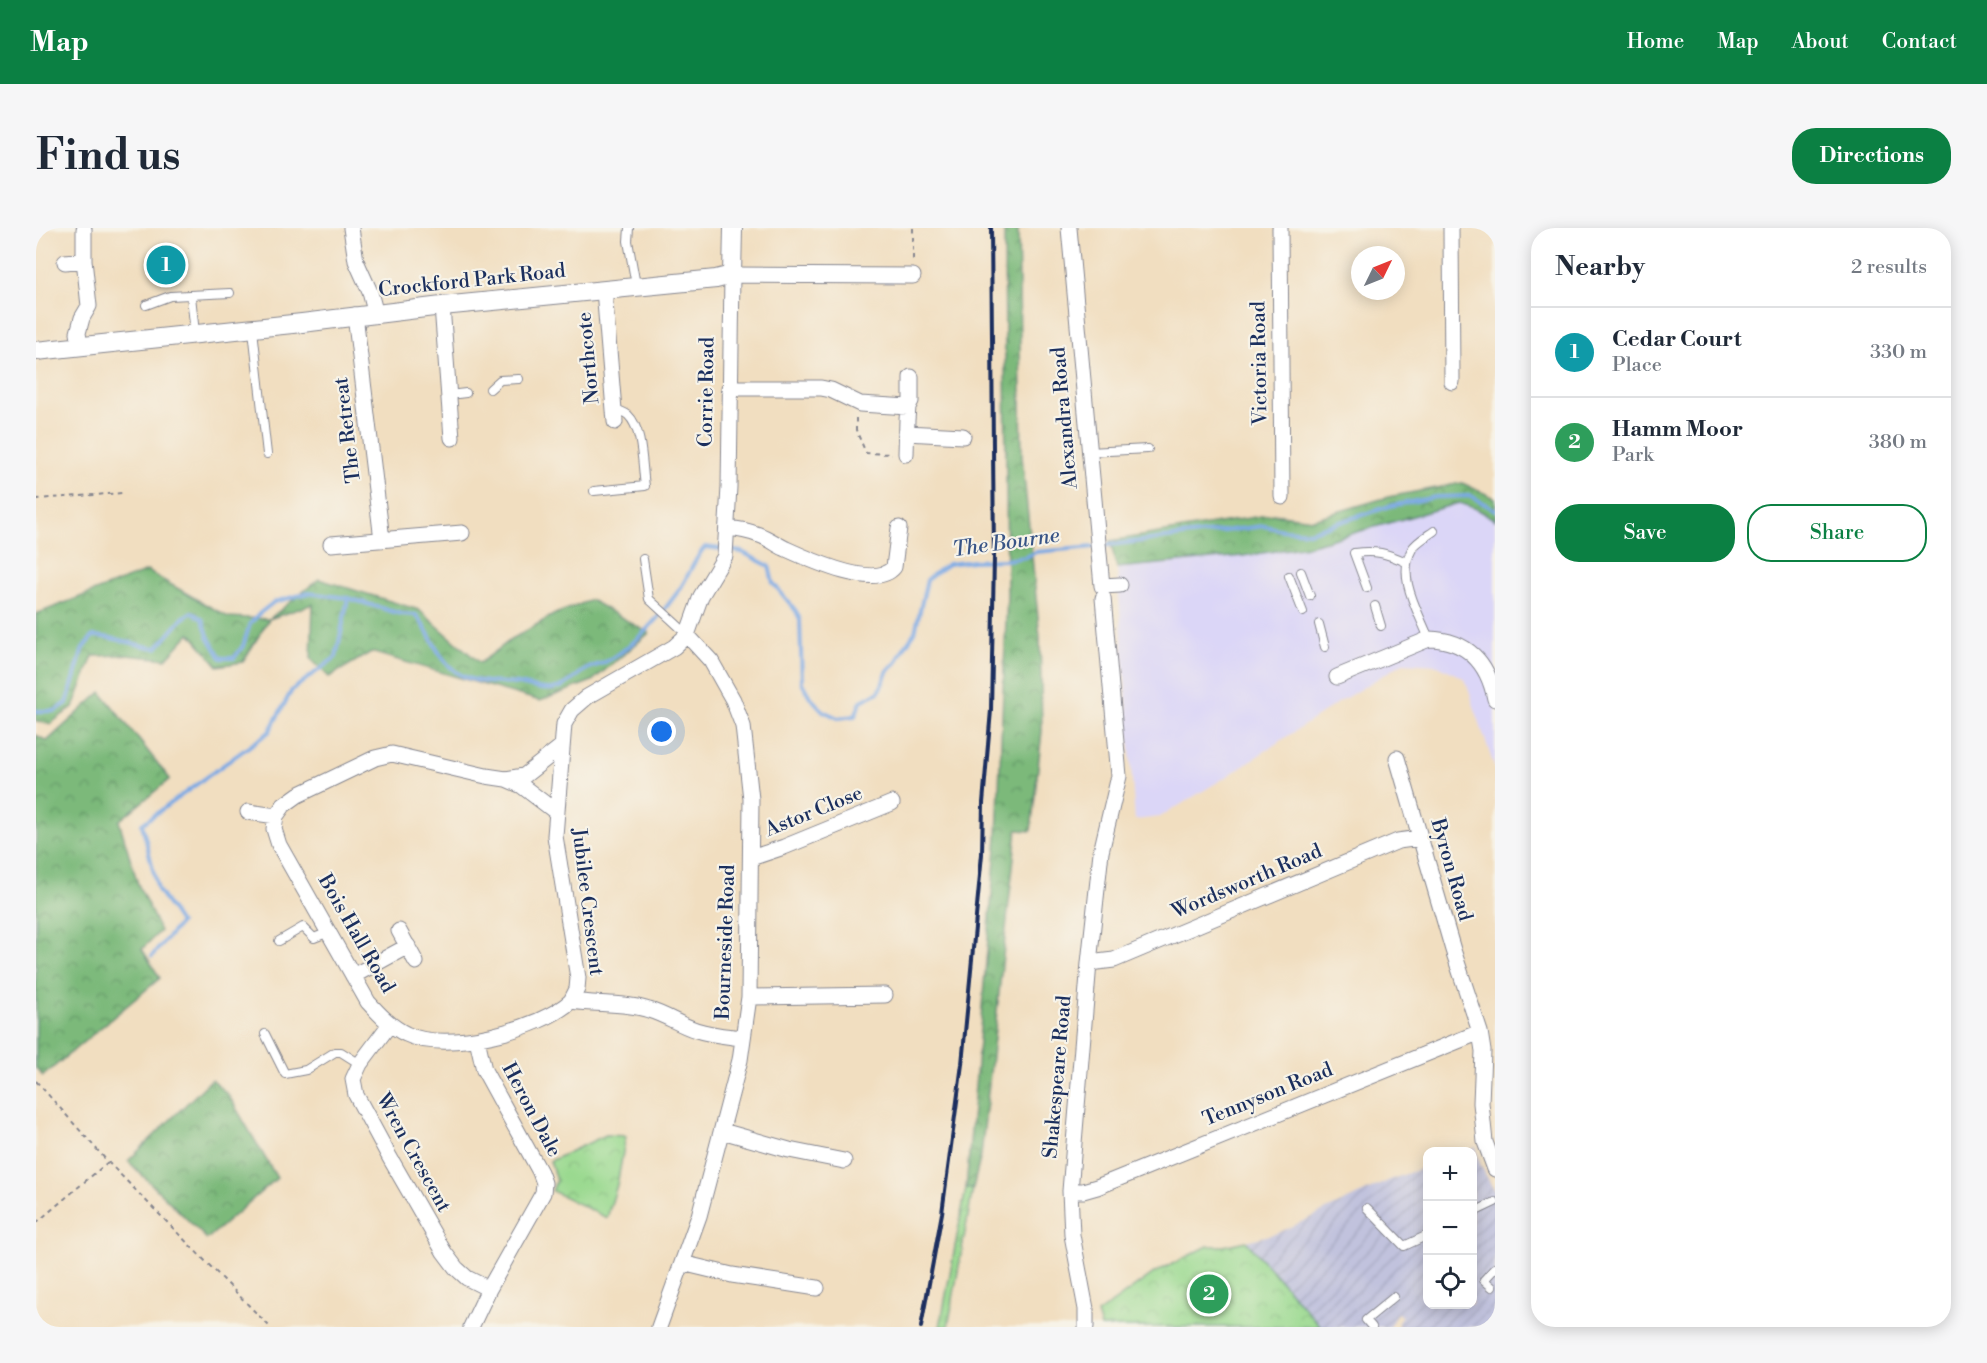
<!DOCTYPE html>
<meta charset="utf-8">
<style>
body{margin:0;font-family:"Libre Bodoni",serif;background:#f6f6f7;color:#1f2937}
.controls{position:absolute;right:18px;bottom:18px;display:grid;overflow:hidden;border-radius:12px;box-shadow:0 3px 15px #0003}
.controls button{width:54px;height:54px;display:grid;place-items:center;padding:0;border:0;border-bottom:2px solid #e0e1e3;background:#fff;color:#1f2937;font:30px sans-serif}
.compass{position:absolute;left:1315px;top:18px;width:54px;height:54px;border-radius:50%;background:#fff;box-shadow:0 3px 15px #0003;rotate:47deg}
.you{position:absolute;left:626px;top:504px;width:21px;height:21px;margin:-15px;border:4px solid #fff;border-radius:50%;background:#1a73e8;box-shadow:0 0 0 9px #1a73e833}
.badge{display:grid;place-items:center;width:39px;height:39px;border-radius:50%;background:#0b8043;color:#fff;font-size:20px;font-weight:700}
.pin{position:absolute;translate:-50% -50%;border:3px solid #fff;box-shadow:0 2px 6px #0006}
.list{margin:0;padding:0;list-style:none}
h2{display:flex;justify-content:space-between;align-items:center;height:78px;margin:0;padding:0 24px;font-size:26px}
h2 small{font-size:20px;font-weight:400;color:#747a83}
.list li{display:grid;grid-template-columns:39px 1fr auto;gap:18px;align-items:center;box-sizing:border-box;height:90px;padding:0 24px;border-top:2px solid #e0e1e3}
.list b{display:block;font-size:22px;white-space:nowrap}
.list p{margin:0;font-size:20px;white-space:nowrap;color:#747a83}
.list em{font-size:20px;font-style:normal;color:#747a83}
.actions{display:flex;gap:12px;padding:18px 24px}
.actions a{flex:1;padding:14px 0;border:2px solid #0b8043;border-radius:24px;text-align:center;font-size:21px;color:#0b8043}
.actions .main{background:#0b8043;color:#fff}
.icon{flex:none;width:33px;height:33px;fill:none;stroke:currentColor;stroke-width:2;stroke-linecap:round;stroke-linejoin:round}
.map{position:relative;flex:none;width:1459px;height:1099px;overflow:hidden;border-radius:24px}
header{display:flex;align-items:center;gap:36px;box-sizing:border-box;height:84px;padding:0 30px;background:#0b8043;color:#fff}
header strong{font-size:28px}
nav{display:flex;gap:33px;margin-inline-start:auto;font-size:21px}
.intro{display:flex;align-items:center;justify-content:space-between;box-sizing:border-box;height:144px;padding:0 36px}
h1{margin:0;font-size:42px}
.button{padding:15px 27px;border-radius:24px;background:#0b8043;color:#fff;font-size:21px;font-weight:700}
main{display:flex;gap:36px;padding:0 36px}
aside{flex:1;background:#fff;border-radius:24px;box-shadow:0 3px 15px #0003}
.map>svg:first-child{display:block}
</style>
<header>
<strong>Map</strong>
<nav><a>Home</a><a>Map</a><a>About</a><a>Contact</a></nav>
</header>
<div class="intro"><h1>Find us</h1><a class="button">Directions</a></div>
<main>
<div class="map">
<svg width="1459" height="1099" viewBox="0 0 1459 1099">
<defs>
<pattern id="industrial-furrows" width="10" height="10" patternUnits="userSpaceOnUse" patternTransform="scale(1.5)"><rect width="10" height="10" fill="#c1c2dd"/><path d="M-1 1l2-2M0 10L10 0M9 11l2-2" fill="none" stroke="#a5a7c0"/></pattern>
<pattern id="grass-tufts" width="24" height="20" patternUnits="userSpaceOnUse" patternTransform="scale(1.5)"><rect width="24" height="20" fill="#9ad98f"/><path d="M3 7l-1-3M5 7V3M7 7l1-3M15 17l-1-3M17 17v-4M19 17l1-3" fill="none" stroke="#84bb7e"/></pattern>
<pattern id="forest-crowns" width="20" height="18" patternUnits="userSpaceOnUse" patternTransform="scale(1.5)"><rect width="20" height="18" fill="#7bb97a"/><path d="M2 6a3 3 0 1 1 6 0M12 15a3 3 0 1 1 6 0" fill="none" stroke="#649767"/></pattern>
<pattern id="park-crowns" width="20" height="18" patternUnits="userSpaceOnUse" patternTransform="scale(1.5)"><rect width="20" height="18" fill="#9ad98f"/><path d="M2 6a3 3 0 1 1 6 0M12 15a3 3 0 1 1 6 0" fill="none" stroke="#84bb7e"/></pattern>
</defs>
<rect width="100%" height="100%" fill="#f7f3e8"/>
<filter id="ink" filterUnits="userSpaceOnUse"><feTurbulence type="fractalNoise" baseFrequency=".0167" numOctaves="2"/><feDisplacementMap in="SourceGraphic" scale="12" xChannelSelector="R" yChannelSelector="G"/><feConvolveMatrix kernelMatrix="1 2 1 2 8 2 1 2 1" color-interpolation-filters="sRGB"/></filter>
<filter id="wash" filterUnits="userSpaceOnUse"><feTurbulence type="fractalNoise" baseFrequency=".008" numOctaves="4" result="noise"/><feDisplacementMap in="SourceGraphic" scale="24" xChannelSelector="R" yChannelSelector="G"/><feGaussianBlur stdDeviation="1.35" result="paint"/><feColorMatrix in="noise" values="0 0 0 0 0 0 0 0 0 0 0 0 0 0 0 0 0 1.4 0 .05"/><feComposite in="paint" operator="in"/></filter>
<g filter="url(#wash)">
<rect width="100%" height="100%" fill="#f1dec0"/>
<!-- built -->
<path fill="#dbd6f7" d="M1423,275L1441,281L1459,292V541L1429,451L1402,437L1367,435L1303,474L1190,549L1124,589L1099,592L1081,340L1207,328L1272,318Z"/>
<!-- industrial -->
<path fill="url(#industrial-furrows)" d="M1440,919L1444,936L1459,964V1099H1364L1361,1096L1366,1088L1361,1085L1353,1099H1285L1210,1013L1242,1005L1354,952L1391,938L1392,1076H1436V924L1432,923Z"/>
<!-- grass -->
<path fill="url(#grass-tufts)" stroke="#5a8476" stroke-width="1.5" d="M930,960H937L912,1099H904Z"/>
<!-- forest -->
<path fill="url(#forest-crowns)" stroke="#4b746c" stroke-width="1.5" d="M968,0H982L986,228L1004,409L1006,503L995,603L981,602L945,927L937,960H930L961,609L971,368Z
M1426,255L1459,270V292L1441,281L1423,275L1272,318L1207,328L1081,340L1074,313L1237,286L1277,291L1352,269Z
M111,343L192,389L233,391L283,351L383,382L444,435L476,411L519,386L555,372L613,405L556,453L504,473L335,424L293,449L275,431L277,376L233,391L207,434L182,438L154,405L130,431L90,427L57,428L37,479L14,496L0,493V386Z
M65,464L134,551L83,593L102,656L124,703L106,721L124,750L7,848L0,840V507L11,513Z
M176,851L193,868L241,950L171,1011L92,933Z"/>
<!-- park -->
<path fill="url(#park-crowns)" stroke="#5a8476" stroke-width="1.5" d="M570,907L590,908L581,957L571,990L516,963L520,953L514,933Z
M1210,1013L1285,1099H1065L1061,1086L1118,1045L1172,1018H1188Z"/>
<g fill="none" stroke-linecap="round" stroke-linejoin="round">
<!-- stream -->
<path stroke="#7aa9e4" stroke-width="4" d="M1065,318L1228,298L1247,302L1273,304L1354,278L1400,269L1435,268L1459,282
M692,322L706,324L733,338L737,355L760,383L764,392L766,455L774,469L787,483L802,490L819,488L825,473L843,464L852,442L860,435L868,420L879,404L891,352L899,345L912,336L937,333L970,332L990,329L1000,324L1058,319
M0,483H19L31,475L47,420L57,408C79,408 99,418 121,420L147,390L156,384L167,392L172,408L185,430H198L207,418L214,396L224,385L238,374L272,365L312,370L365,386L380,387C395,405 400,428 419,443C435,456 461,454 481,456C492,457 505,463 517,461C532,459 539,448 551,441C557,438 563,437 569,434C597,420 622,391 641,365C652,351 657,332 669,319L685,321
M116,728L144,695L122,662L106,596L233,504L256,462L300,429L312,370"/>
</g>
</g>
<g filter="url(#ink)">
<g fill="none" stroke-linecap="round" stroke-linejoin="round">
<!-- service casing -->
<g stroke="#86868f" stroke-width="10">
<path id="service" d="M593,0L592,13L600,57
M155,68L159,105
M110,77L134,68L194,65
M217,102L231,226
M454,161L464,152L483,151
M413,167L430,165
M1053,224L1112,221
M558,263L609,258C606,238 607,201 592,187C588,184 582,182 578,181
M607,331L613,371L651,406
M1265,344L1274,368
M1253,348L1267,384
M1331,360L1318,325C1340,322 1350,325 1370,334
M1339,378L1345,398
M1283,396L1289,419
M1393,411C1383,384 1360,350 1376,321C1380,314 1391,308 1398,303
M243,713L267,699L278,710L293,704
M229,806L249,846L270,842L299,824H305L324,836
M1331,980L1368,1018L1392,1007
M1436,985L1459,974
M1456,1059L1448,1052L1459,1040
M1336,1099L1330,1092L1358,1069"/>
</g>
<!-- minor casing -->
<g stroke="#86868f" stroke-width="17">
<path id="minor" d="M315,0L320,33L334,64L340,87
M1033,0L1066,358L1084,357
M1244,0L1246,269
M1415,0L1416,154
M48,1V32
M29,34L48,32L53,78L46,90L42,105L44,118
M568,62L579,194
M406,78L416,210
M319,87L346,312
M693,160H785L795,162L824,176L872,179
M870,205L927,208
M870,226L871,192L872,179L875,173V149
M691,300C702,301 713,303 723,307C732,310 740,316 748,320C770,330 839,363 858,339L863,300
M295,316L426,305
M1301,449L1393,411C1432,412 1452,435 1459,471
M526,518L488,548L470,551L450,548L356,526L339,530L262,567L248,577L240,588L238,601L243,617L332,774C343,786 355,799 370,806C410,826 505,801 535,773
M1361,530L1417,722L1444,804L1447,823L1445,875L1449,914L1459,941
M470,551L486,558L520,584
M212,584L240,588
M715,630L748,619L856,575
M363,703L380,734
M1053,735L1078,732L1362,613L1384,610
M317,748L372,718
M713,769L849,767
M354,796L324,836L317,851L320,867L354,930L408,1024L420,1040L431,1050L453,1061
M706,810C690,808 675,807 660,802C644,797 630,787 613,782C588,774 562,777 535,773L541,761L542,750L519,608L528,496L536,482L551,469L638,419L651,407L665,368L689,328L693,259L696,47L877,48
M686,903L753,922L808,933
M1034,963H1047L1061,959L1444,804
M646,1035L696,1047L781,1060
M435,1099L453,1061L507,965L508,955L504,944L448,842L441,811
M623,1099L663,988L704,832L713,769L715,571L707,498L697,472L675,433L651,407
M1050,1099V1081L1036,1007L1034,963L1053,735L1065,624L1083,548L1067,370"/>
</g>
<!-- tertiary casing -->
<g stroke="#86868f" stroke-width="20">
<path id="tertiary" d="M0,123L266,95L406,78L680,51L696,47L697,0"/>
</g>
<!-- path -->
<path stroke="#86868f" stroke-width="2" stroke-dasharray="4.5 4.5" stroke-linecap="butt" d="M877,0V33
M820,190V202L830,225L856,226
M0,271L87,265
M0,853L72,934L234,1099
M0,995L72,934"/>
<!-- service -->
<use href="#service" stroke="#fff" stroke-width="8"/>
<!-- minor -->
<use href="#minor" stroke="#fff" stroke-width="15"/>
<!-- tertiary -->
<use href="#tertiary" stroke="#fff" stroke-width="18"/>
<!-- rail -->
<path stroke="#1b2f5e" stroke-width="4" d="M885,1099L906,985L926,836L946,626L947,575L955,482L958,329L955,0"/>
</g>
</g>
<g text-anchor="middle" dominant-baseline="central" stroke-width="4.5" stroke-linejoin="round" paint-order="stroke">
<!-- street labels -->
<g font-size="20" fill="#1b2f5e" stroke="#f7f3e8">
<text transform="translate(436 53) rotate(-6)">Crockford Park Road</text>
<text transform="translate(553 130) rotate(-95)">Northcote</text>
<text transform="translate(1224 135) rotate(-91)">Victoria Road</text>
<text transform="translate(671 164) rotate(-89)">Corrie Road</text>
<text transform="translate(1029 190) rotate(-95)">Alexandra Road</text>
<text transform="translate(312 202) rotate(-97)">The Retreat</text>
<text transform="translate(778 584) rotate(-22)">Astor Close</text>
<text transform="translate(1415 642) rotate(74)">Byron Road</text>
<text transform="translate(1211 654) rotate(-23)">Wordsworth Road</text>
<text transform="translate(551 674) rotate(83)">Jubilee Crescent</text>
<text transform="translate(320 706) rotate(60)">Bois Hall Road</text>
<text transform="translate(690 714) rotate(-88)">Bourneside Road</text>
<text transform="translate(1022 849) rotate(-85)">Shakespeare Road</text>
<text transform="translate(1232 867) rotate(-22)">Tennyson Road</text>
<text transform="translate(495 882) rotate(62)">Heron Dale</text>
<text transform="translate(377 925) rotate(61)">Wren Crescent</text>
</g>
<!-- water labels -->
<g font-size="21" font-style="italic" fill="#385486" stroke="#f7f3e8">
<text transform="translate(970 315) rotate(-8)">The Bourne</text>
</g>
</g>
</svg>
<div class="controls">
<button>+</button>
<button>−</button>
<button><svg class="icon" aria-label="locate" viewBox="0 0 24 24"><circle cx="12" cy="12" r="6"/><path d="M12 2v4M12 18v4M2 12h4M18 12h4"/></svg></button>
</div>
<svg class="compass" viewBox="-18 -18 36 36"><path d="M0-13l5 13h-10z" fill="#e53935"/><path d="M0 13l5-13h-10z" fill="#747a83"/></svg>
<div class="you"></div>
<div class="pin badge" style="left:130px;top:37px;background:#0f9aa8">1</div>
<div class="pin badge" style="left:1173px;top:1066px;background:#2e9e5b">2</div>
</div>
<aside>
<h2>Nearby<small>2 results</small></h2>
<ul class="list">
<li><span class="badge" style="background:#0f9aa8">1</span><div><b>Cedar Court</b><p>Place</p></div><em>330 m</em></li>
<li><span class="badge" style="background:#2e9e5b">2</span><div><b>Hamm Moor</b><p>Park</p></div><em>380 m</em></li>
</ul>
<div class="actions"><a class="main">Save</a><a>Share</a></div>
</aside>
</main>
